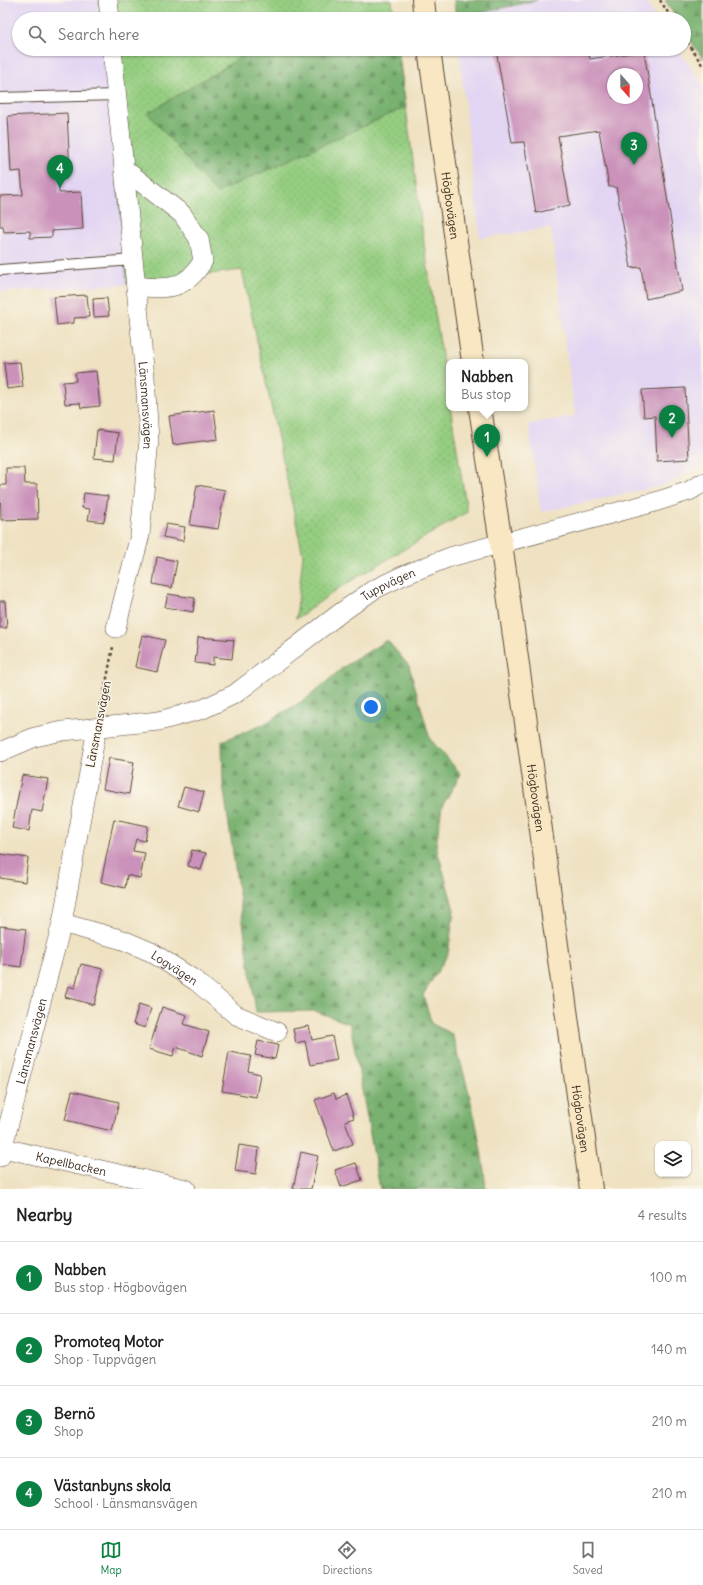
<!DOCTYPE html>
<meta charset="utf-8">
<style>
body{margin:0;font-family:Delius,sans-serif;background:#f6f6f6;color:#222}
.controls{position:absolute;right:12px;bottom:12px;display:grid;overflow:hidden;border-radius:8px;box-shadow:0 1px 3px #0004}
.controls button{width:36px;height:36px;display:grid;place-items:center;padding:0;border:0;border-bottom:1px solid #e0e0e0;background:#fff;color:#222;font:20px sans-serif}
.compass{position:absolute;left:607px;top:68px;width:36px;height:36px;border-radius:50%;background:#fff;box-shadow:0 1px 3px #0004;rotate:159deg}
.you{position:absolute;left:371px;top:707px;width:14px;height:14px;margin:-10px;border:3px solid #fff;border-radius:50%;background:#1a73e8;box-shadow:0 0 0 6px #1a73e833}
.badge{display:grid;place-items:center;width:26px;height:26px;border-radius:50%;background:#0b8043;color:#fff;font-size:13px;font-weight:700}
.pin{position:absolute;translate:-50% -33px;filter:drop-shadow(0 1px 2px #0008)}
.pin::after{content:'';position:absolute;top:21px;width:14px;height:12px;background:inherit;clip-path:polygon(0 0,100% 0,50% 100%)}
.popup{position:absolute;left:446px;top:359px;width:82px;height:52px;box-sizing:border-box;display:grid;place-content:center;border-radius:8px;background:#fff;filter:drop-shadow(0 1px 3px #0005);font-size:13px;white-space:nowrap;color:#767676}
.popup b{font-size:15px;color:#222}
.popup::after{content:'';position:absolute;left:50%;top:100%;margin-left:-8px;border:8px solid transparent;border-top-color:#fff}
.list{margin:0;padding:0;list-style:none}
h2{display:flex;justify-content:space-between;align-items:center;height:52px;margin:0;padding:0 16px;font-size:17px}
h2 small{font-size:13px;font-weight:400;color:#767676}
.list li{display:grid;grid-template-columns:26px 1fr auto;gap:12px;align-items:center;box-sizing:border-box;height:72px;padding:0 16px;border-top:1px solid #e0e0e0}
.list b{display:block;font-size:15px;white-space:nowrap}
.list p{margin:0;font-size:13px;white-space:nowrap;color:#767676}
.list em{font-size:13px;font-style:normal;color:#767676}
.icon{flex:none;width:22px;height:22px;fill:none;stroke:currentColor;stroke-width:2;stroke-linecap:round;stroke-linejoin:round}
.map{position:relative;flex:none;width:703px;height:1189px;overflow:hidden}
.search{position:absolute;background:#fff;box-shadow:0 1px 3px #0004;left:12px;right:12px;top:12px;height:44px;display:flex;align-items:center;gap:10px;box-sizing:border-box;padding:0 14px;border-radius:22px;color:#767676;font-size:15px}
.sheet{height:340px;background:#fff}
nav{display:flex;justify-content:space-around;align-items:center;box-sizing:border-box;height:56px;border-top:1px solid #e0e0e0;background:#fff;font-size:11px;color:#767676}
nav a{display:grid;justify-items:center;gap:2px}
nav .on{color:#0b8043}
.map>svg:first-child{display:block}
</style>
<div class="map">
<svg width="703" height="1189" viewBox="0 0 703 1189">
<defs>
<pattern id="grass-dots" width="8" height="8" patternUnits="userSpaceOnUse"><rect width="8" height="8" fill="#95ce81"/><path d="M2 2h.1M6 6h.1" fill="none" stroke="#81b16f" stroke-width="1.8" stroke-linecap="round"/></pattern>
<pattern id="forest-firs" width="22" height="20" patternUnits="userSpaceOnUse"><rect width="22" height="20" fill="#78b16f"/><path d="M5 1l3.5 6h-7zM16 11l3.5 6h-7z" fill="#64905b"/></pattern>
</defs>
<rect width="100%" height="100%" fill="#fbf7ec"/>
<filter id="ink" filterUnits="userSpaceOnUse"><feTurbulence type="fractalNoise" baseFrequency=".025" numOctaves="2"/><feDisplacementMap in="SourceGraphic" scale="8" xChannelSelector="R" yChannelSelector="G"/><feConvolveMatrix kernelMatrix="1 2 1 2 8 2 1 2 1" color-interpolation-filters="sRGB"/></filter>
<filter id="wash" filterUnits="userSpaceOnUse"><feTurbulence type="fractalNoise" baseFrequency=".012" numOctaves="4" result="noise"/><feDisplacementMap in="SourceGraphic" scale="16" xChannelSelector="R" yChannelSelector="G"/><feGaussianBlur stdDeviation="0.9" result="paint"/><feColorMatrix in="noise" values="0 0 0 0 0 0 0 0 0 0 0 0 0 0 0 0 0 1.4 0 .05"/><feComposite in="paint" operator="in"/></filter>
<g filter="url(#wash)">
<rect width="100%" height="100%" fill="#efe2c2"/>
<!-- built -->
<path fill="#e2d4f3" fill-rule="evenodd" d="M0,0H99L102,19H19V49H106L127,284L0,292Z
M537,0H645L657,19H456Z
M459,49H678L703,86V466L664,485L541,512L529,424L575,416L551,228L480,238ZM613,74H637V98H613Z"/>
<!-- grass -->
<path fill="url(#grass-dots)" stroke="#687c50" d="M99,0H392L394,19H102Z
M106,49H398L425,250L467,512L339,588L296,619L303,555L242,270L127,284Z"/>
<!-- forest -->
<path fill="url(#forest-firs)" stroke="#5a6e46" d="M454,0H537L456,19Z
M665,0H703V59L684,30V19H677Z
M255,49H398L406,107L216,193L148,113Z
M387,640L409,666L430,739L461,774L442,806L436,845L454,910L448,954L423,995L432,1024L452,1034C468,1084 481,1136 486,1189H380L350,1024L315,1011L256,1012L223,784L222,741L260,726L306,699L345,666Z"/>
<g id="blocks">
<!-- building -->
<path fill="#ca91ba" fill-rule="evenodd" d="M496,49H588L590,59L644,51L682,291L646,299L641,267L631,268L616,187H609L599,130L558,136L570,205L536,213L524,142L512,143ZM613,74H637V98H613Z
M67,113L70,172L58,173L59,193L81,192L83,229L52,231V237L30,238V231L4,232L3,226H0V196L23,195L21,171L11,172L8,116Z
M87,295L89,317L74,318V323L57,325L54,297Z
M107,298L109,316L94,317L93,299Z
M20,362L23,387L7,389L4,363Z
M96,371L100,406L81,408L80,403L65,404L63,382L76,381L75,373Z
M685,388L689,459L657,461L655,416L644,417L642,390Z
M214,410L218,439L173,445L169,416Z
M97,430L118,433L115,460L94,458Z
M6,468H24L25,484H37L38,519L1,520L0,485H6Z
M197,485L225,490L218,529L190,525Z
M84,493L108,496L104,522L88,520L90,509L82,508Z
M166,524L185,527L183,541L163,537Z
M157,557L177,561L172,588L153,584Z
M168,594L195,598L193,612L165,607Z
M0,601H5L7,628H0Z
M142,635L165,640L157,672L135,667Z
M198,637L234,640L232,659L213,657V665L195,663Z
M109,758L134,762L129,794L103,789Z
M22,775L48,779L42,812L32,810L29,831L12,828Z
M184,787L204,792L199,812L178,806Z
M114,819L148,826L145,841L136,839L133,851L145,853L140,878L127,875L125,888L101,882Z
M192,850L206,853L201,870L188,866Z
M0,854L28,858L25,882L0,878Z
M0,926L26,929L21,967L0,964Z
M81,964L103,969L94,1005L65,997L68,986L75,988Z
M139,1004L151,1008L145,1028L133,1024Z
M162,1007L187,1015L184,1024L209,1032L202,1056L176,1047L173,1056L149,1049Z
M309,1026L312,1040L332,1036L337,1060L310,1065L305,1041L296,1043L293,1029Z
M258,1041L278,1045L275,1059L255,1055Z
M229,1052L251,1056L248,1071L260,1074L256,1097L222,1091Z
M72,1091L119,1102L112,1131L65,1120Z
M334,1093L336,1099L346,1095L354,1118L345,1121L353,1144L334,1151L315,1100Z
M239,1145L259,1148L256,1174L235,1171Z
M301,1152L318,1156L311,1189H293Z
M356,1163L362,1180L341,1187L335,1170Z"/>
</g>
</g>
<g filter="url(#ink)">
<use href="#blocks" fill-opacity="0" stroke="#564637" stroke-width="1"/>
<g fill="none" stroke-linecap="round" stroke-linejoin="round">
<!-- lane casing -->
<g stroke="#564637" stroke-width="12">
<path id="lane" d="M0,98L117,95
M0,270L133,260"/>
</g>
<!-- street casing -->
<g stroke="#564637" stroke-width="20">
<g id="street">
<path d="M108,0L110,19"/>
<path id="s1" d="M112,49L145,377L149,440L140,535L116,628"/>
<path d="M124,169L182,214L199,239L203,261C186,290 167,290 136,286"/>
<path id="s2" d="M0,752L35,737L63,731L159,721L203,709L235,694L339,614L373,590L402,576L450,557L655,502L689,491L703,483"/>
<path id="s3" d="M62,923L123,940L151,952L196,981L236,1015L277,1032"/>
<path id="s4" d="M3,1148L186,1189"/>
<path id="s5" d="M0,1157L62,923L97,728"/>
</g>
</g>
<!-- secondary casing -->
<g stroke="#564637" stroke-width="24">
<g id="secondary">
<path d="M423,0L425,19"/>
<path id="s6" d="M429,49L473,362"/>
<path id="s7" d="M480,408L501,543L591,1189"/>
</g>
</g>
<!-- path -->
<path stroke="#564637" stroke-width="2.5" stroke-dasharray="3 3" stroke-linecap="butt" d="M660,0L672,19
M684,37L703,66
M101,709L113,647"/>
<!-- lane -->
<use href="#lane" stroke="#fff" stroke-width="10"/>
<!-- street -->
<use href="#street" stroke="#fff" stroke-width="19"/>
<!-- secondary -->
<use href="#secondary" stroke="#f9e7c3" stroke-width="22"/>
</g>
</g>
<g text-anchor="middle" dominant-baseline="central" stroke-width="3" stroke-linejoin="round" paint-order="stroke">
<!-- street labels -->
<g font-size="12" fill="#3b2a1e" stroke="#fbf7ec">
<text stroke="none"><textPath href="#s6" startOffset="158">Högbovägen</textPath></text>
<text stroke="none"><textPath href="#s1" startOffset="358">Länsmansvägen</textPath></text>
<text stroke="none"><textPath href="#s2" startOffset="433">Tuppvägen</textPath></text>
<text transform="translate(98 724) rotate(-79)">Länsmansvägen</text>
<text stroke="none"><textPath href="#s7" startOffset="394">Högbovägen</textPath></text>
<text stroke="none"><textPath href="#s3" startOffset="122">Logvägen</textPath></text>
<text stroke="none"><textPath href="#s5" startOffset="120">Länsmansvägen</textPath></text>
<text stroke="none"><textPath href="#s7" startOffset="718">Högbovägen</textPath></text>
<text stroke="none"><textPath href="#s4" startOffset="70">Kapellbacken</textPath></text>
</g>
</g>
</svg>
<div class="controls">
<button><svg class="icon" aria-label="layers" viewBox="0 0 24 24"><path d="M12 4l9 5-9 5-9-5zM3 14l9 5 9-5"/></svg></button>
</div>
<svg class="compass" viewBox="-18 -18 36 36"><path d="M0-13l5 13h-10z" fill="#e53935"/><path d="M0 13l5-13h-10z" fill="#767676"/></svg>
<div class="you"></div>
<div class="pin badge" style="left:487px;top:457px">1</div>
<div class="popup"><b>Nabben</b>Bus stop</div>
<div class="pin badge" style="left:672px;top:438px">2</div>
<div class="pin badge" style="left:634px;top:165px">3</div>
<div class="pin badge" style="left:60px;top:188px">4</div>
<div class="search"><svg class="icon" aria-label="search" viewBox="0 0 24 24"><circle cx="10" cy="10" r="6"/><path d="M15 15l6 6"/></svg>Search here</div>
</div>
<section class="sheet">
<h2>Nearby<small>4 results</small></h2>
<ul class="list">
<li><span class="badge">1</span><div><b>Nabben</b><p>Bus stop · Högbovägen</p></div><em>100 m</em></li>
<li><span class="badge">2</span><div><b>Promoteq Motor</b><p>Shop · Tuppvägen</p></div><em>140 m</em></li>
<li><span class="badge">3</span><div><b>Bernö</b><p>Shop</p></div><em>210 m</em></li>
<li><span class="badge">4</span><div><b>Västanbyns skola</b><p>School · Länsmansvägen</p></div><em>210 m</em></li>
</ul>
</section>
<nav>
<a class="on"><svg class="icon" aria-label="map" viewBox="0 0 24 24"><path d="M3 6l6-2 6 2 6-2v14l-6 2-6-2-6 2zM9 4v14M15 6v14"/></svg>Map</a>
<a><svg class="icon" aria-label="directions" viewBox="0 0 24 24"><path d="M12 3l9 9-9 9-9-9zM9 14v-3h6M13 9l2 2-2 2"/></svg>Directions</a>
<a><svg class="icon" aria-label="saved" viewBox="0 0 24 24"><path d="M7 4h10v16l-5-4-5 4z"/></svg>Saved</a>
</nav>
